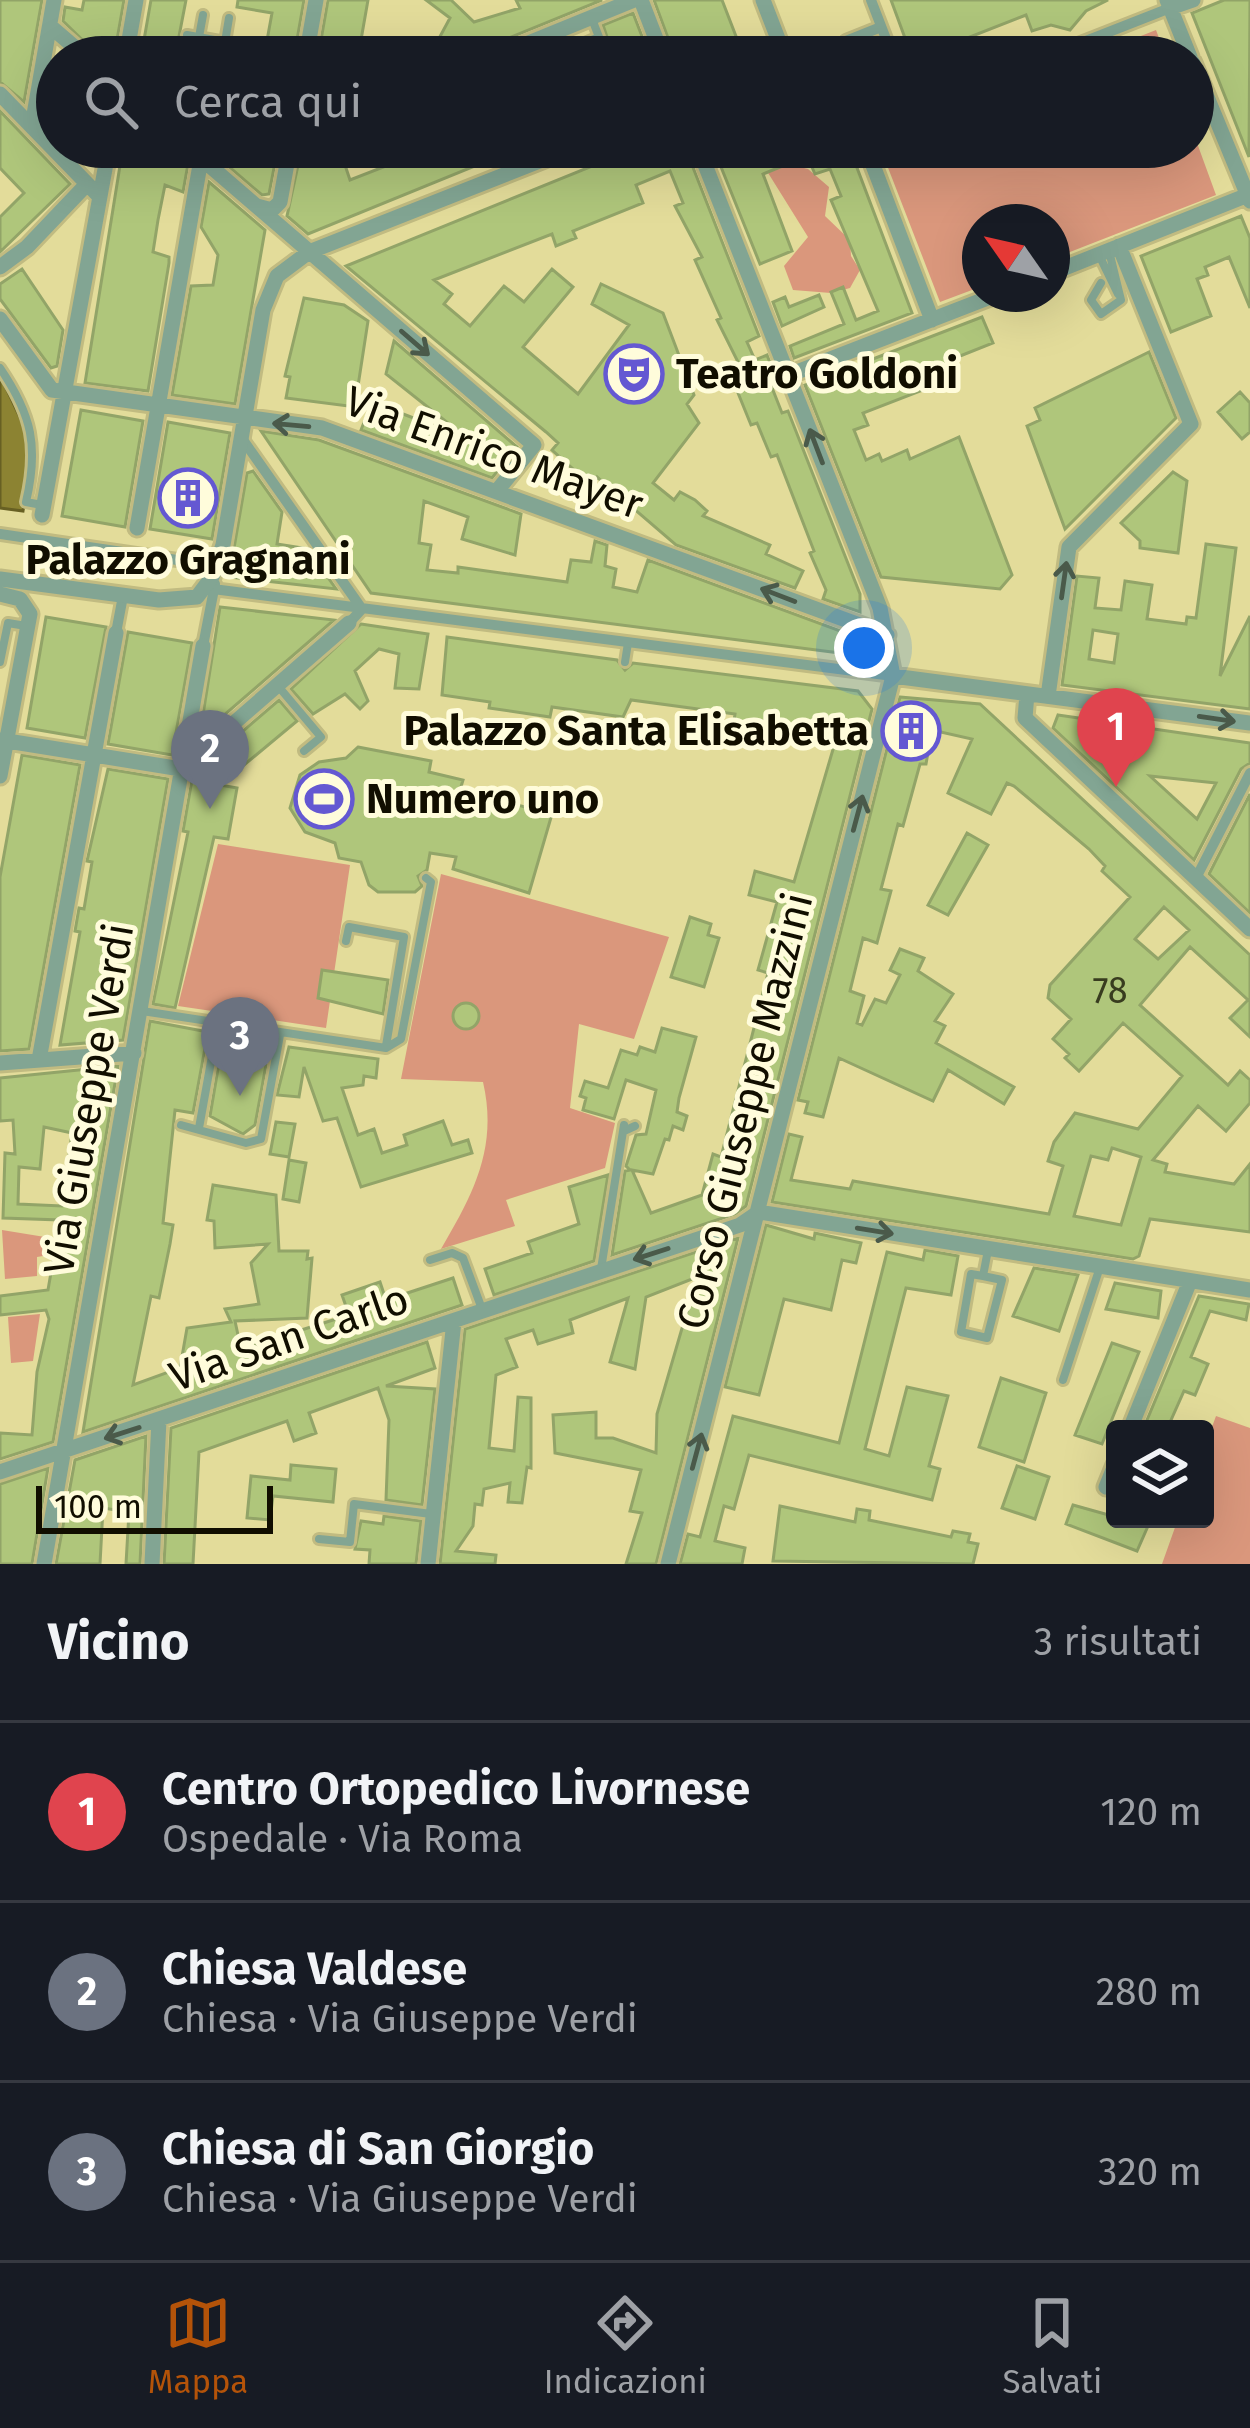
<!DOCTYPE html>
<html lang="it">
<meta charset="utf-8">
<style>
body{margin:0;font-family:"Fira Sans",sans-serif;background:#242831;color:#f1f3f6}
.controls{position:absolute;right:36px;bottom:36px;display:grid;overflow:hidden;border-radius:12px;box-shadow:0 12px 48px #0002}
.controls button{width:108px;height:108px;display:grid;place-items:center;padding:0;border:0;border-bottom:3px solid #363941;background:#171b24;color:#f1f3f6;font:60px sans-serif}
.compass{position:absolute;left:962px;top:204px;width:108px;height:108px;border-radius:50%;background:#171b24;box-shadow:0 12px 48px #0002;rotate:304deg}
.scale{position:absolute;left:36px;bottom:30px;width:237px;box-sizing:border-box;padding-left:12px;border:6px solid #110e00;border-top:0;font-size:33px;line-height:42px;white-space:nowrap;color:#110e00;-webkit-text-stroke:9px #fffcdb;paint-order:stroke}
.you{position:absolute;left:864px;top:648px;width:42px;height:42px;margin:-30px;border:9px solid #fff;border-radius:50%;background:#1a73e8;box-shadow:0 0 0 18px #1a73e833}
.badge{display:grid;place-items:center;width:78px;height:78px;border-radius:50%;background:#b45309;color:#fff;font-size:39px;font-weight:700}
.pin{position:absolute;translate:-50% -99px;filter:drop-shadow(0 3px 6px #0008)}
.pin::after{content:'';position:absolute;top:63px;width:42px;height:36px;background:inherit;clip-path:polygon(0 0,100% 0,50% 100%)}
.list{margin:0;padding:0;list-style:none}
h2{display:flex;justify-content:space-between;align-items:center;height:156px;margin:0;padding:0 48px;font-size:51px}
h2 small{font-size:39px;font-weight:400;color:#9ea1a6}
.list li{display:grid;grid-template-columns:78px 1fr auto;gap:36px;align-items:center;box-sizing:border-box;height:180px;padding:0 48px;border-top:3px solid #363941}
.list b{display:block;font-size:45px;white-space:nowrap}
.list p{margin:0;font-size:39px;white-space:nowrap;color:#9ea1a6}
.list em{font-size:39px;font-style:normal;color:#9ea1a6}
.icon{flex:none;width:66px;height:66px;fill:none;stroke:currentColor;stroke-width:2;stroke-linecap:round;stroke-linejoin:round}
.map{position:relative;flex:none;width:1250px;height:1564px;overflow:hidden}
.search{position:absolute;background:#171b24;box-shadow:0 12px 48px #0002;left:36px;right:36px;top:36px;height:132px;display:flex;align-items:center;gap:30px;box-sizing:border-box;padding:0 42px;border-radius:66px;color:#9ea1a6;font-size:45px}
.sheet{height:696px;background:#171b24}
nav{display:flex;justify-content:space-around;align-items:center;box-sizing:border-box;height:168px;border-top:3px solid #363941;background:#171b24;font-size:33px;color:#9ea1a6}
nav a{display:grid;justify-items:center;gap:6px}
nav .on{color:#b45309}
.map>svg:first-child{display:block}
</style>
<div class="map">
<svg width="1250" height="1564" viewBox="0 0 1250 1564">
<rect width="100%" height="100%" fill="#e3dc9a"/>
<!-- green -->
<path fill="#da977c" d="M1156,30L1166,57H1088Z
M1193,132L1216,195L1052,259V222H980V287L940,302L880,147H1193Z
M792,165L808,169L829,187L825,216L850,240L851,256L860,270L850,288L831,293L793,290L784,266L808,237L765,168Z
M218,844L350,865L326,1028L178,1006Z
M441,874L669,937L634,1039L579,1024L570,1108L615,1123L605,1168L506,1200L515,1226L441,1249C474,1193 498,1147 483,1082L401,1079Z
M2,1230L51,1238L49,1255L37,1257V1276L5,1279Z
M40,1314L33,1361L11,1363L8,1317Z
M1216,1416L1250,1428V1564H1162L1178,1519H1205V1446Z"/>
<!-- water -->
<path fill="#8c8332" stroke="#676023" stroke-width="3" d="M0,375L33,445L23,511L0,508Z"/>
<!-- building -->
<path fill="#afc67b" stroke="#92a468" stroke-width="3" fill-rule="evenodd" d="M0,0H42L24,102L0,82Z
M84,0H124L114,57H100L63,21L65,7L82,10Z
M151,0H186L175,57H141Z
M238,0H304L294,57H264L272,13L237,7Z
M328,0H368L358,57H318Z
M426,0H451L474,22L520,8L516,0H602L489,46L482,57H429L450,18Z
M654,0H722L744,57H675Z
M891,0H1108L1086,11L1070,30L1051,25L1032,31L1026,15L919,57H912Z
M1224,0H1250L1249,157L1192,13Z
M633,13L650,57H635L630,44L613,51L607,37L603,25Z
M0,111L70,184L0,252V217L24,193L0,168Z
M123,147H169L188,164L183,192L165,185L158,220L153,252L169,257V263L148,391L85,383Z
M206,147H237L255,161L258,147H278L269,194L262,195Z
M302,147H339L350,180L417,154L414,147L519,148L308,234L287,216Z
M639,147H685L759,336L747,342L755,360L767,355L772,368L765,370L782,413L788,411L860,594V612L823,599L826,590L810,553L814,551L777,455L771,457L757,423L751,425L734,383L746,378L717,320L721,318L695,260L702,257L675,206L683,203L670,171L636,185L643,203L573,231L576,238L556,246L552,234L434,280L452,294L444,304L470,326L504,286L524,302L552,269L573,287L523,347L578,394L629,325L592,304L601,284L663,313L694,395L687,404L699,423L653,483L674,500L680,492L695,500L707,511L703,516L770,545L766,554L803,571L795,588L676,545L597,477L591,485L552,450L558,443L546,432L346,266Z
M713,147H836L851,152L912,313L794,358L790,346L844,324L831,292L843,287L856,320L878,311L831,200L841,196L830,169L815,174L807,156L763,174L792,251L760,264Z
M209,182L265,230L235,404L172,395L191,286L213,285L218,255L201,227Z
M1241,216L1250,238V308L1229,257L1205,267L1208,275L1197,279L1211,316L1171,332L1141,256Z
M22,269L63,330L57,366L51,368L0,299V284Z
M819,295L824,307L782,326L773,302L785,297L789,307Z
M304,298L344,305L368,321L356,399L348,406L286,398L290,377L285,376Z
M982,317L993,343L950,360L952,368L920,382L923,390L863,413L868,425L854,430L866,460L879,454L882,461L907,450L910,459L959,437L1012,575L1000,589L881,577L805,385Z
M394,341L517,447L492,478L361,430L372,402L468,439L386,374Z
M1149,352L1176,418L1065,529L1027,426L1040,420L1035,408Z
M1240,392L1250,403V432L1242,439L1218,412Z
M81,410L143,421L125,527L62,516Z
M168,422L230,433L212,539L150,529Z
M261,431L319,440L521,514L515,555L462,539L468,517L424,501L419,543L431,545L427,570L458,573V567L567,582L571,560L591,562L595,541L607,545L605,566L616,569L613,587L637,592L648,560L873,643L871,657L371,593Z
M253,471L282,512L277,544L308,549L336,589L229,577L247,473Z
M1173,472L1187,481L1178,553L1140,548V541L1121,523Z
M1206,544L1236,548L1220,676L1250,616V709L1062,685L1077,576L1099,578L1095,608L1121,610L1125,581L1152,585L1147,619L1186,624L1187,617L1196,618ZM1093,630L1118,634L1114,663L1089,659Z
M220,607L334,620L215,723L202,721Z
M46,617L106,627L85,738L27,728Z
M361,624L428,634L419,689L395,688L399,654L379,649L355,671L368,701L360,709L345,694L313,714L291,689Z
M128,632L192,643L172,755L108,744Z
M447,637L617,660L625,670L633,663L858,691L872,709L746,1206L735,1214L612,1255L625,1171L630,1170L626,1166L636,1135L646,1134L656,1090L626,1080L614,1119L583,1110L586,1098L580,1096L585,1081L608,1088L621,1050L637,1055L640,1047L655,1052L662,1028L696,1037L679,1098L677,1112L687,1116L683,1130L673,1126L669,1140L665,1139L653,1174L632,1170L651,1213L702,1195L713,1154L721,1157L768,973L758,970L777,902L749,895L755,871L794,882L839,729L734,721L735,714L631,700L623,717L552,707L550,717L489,708L490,702L442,695Z
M900,697L980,704L1250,955V1037L1230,1018L1248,1000L1190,947L1140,1005L1228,1085L1240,1071L1250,1080V1103L1226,1131L1198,1106L1153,1160L1167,1164L1165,1172L1234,1184L1250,1164V1232L1150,1219L1139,1256L1133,1259L772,1202L789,1134L802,1137L791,1180L850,1189L853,1181L1049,1214L1063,1166L1048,1161L1054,1142L1075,1113L1138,1129L1182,1076L1123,1023L1079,1071L1065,1058L1069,1054L1053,1039L1071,1019L1048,998L1050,985L1130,897L1102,871L1105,866L1089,849L1014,786L1007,783L991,814L948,793L972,739L932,730L926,764H920L903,826L898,824L881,889L891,891L877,943L863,938L850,991L864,996L857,1023L862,1025L875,999L886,1003L900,975L890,970L900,949L924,958L918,971L953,994L935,1021L945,1026L936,1043L1014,1087L1004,1104L948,1070L933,1101L839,1058L823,1117L805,1113L808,1102L798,1100ZM1164,907L1189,930L1158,959L1135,939ZM1112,1148L1141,1157L1121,1225L1074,1216L1091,1156L1108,1160Z
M279,700L297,721L238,770L221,750Z
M1058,715L1250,743V763L1241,769L1194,860L1053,728ZM1150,776L1216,783L1197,819Z
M358,747L431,761L429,772L463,780L460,790L552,814L529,893L453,869L456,857L430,853L427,870L418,876L422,886L415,892H378L369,885L361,862L339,858L335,843L305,832L290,808L300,775L319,762L346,758Z
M22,755L80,765L29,1049L0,1051V877Z
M108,769L168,779L123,1040L60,1045L80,932L75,931L79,908L84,909L92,862L87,861Z
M192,780L237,788L228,839L214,837L175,1008L153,1004L188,832L183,831Z
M1250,794V913L1209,874Z
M967,833L988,845L948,915L928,905Z
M690,917L711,924L708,935L719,938L704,987L671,977Z
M322,970L388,980L383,1014L318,998Z
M453 1016a13 13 0 1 1 26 0a13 13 0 1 1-26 0Z
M150,1021L208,1032L193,1113L175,1110L163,1223L173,1225L170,1244L159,1298L151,1296L133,1385L180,1368L187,1328L231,1322L225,1309L259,1304L251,1263L268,1244L215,1248L214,1221L207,1220L213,1185L276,1195L279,1251H308L307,1259L312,1258L307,1318L235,1321L241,1349L349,1315L342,1295L380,1282L386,1300L453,1278L462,1305L83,1432Z
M289,1047L378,1059L376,1078L364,1076L363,1085L342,1088L358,1135L374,1129L382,1153L407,1145L404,1135L443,1121L452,1145L468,1140L472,1153L361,1187L337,1118L323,1121L304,1067L299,1097L277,1095Z
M235,1052L261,1056L260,1064L266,1065L255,1125L243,1134L210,1116L220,1057L234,1059Z
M118,1066L53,1442L0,1459V1433L32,1435L37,1372L49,1319L46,1310L0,1315V1296L48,1290L60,1220L3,1218L5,1153L15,1154L13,1120L0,1121V1078ZM44,1127L72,1133L62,1206L18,1204L19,1167L40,1169Z
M276,1122L295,1124L289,1157L270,1154Z
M289,1160L306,1163L299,1202L283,1199Z
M608,1175L594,1261L494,1295L485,1269L532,1253L528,1242L579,1224L569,1187Z
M766,1225L814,1239L815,1233L861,1243L856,1263L842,1260L831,1310L784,1299L759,1395L725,1387Z
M738,1238L656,1564H626L642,1513L630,1511L641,1470L555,1453L553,1415L596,1412V1438H613L656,1453L657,1414L697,1277L646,1297L635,1369L610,1362L628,1298L570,1320L573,1333L538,1344L533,1330L506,1339L517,1367L496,1375L489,1448L514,1451L518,1397L531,1398V1468L527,1467L522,1503L508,1502L510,1483L484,1489L482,1505L475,1504L473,1526L456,1551L496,1555L495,1564H440L465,1329Z
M925,1250L958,1256L951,1295L906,1288L865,1449L889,1456L907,1387L948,1396L929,1466L940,1469L932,1500L749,1455L734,1509L724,1506L715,1541L745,1548L742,1564H680L688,1534L700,1537L733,1416L839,1443L887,1252L923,1260Z
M1034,1268L1078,1275L1059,1331L1013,1316Z
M1115,1283L1161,1291L1158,1318L1106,1309Z
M1199,1296L1249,1304L1246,1320L1210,1311L1191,1357L1208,1364L1195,1395L1184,1391L1167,1429L1147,1420Z
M427,1342L435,1368L386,1386L435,1389L422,1505L386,1500L389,1420L378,1388L309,1413L316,1433L294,1441L287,1421L199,1452L193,1564H164L171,1428Z
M1112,1343L1139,1352L1102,1444L1075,1435Z
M1001,1378L1046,1393L1024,1462L979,1447Z
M146,1436L140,1564H126L129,1512L103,1508L100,1564H56L75,1460Z
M291,1465L336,1469L333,1502L273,1496L270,1520L247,1518L251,1476L290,1480Z
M1017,1466L1049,1477L1035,1519L1002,1508Z
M48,1468L32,1564H0V1484Z
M1073,1505L1148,1526L1137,1551L1066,1524Z
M780,1506L855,1522L857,1509L870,1511L869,1520L951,1537L953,1531L970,1534L968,1542L978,1544L973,1564L773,1561Z
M384,1516L421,1521L416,1564H369L370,1550L355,1549L361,1521L383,1524Z"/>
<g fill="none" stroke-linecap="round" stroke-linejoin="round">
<!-- service casing -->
<g stroke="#c1bb81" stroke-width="14">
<path id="service" d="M187,35L225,42L229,18
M199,37L203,15
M566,51L599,37L592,19
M1099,255L1118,294
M1101,283L1091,300L1101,314L1121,300L1109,251
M0,368C32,415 39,447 26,502L42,505
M0,662L8,623L26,626
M625,662L628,643
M278,686L321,737L304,751
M346,941L349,927L404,937L386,1046
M142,1011L386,1048L401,1039L431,882L426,878
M181,1125L246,1143L261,1139L280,1035
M199,1128L218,1023
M624,1131L635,1126
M430,1260L452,1253L463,1258L482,1309
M601,1269L624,1125
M983,1276L1002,1280L987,1338L961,1332L971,1274L983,1276L988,1250
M1063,1380L1100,1267
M319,1539L350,1542L354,1504L431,1514"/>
</g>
<!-- pedestrian casing -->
<g stroke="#c1bb81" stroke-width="16">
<path id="pedestrian" d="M871,0L893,57
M846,41L881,27
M1045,57L1170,8
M241,437L362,609L349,623
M0,534L218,566
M213,589L893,676
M116,633L123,596
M203,646L215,584
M1195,880L1250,773"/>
</g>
<!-- minor casing -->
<g stroke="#c1bb81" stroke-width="21">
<path id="minor" d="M641,0L663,57
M763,0L785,57
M1167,0L1190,57
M1170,8L1193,0
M50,26L86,57
M126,57L136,0
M306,57L316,0
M494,57L634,0
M1193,63L1250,201
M0,94L100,197
M32,126L54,0
M188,147L534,445L497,491
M866,147L932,320
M257,206L272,210L280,202L290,147
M0,267L27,247L87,184
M1052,273L1248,195
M0,319L52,390L322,428L887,635
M789,375L998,294
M42,515L109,147
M137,528L201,159
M0,579L159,600L197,597L212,577L223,545L263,310L277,276L309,252L575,147
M0,594L20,599L30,614L0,776
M893,676L1250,723
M1027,694L1025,718L1250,929
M1048,696L1069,547L1191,424L1119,246
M1,740L181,769
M181,769L349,623
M39,1060L116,633
M0,1063L134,1053
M759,1212L1250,1290
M1130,1429L1190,1281
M0,1472L740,1225L759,1212
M1106,1487L1115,1465
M44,1564L203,646
M152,1564L159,1420
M428,1564L454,1321
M668,1564L893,676L880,608L698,147"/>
</g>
<!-- service -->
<use href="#service" stroke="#82a593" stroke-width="8"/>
<!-- pedestrian -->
<use href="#pedestrian" stroke="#82a593" stroke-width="10"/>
<!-- minor -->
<use href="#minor" stroke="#82a593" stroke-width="15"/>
</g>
<!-- one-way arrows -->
<defs><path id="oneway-shaft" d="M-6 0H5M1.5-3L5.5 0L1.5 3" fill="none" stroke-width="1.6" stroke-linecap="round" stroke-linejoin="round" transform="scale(3)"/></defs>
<g stroke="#4a5a4a">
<use href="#oneway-shaft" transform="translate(415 343) rotate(41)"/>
<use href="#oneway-shaft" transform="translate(291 425) rotate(-175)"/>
<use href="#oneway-shaft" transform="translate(816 446) rotate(-111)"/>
<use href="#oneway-shaft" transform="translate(1064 580) rotate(-82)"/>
<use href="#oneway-shaft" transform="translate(778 595) rotate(-159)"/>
<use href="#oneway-shaft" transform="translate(1217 719) rotate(8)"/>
<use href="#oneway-shaft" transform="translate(858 813) rotate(-75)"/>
<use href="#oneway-shaft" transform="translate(875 1231) rotate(9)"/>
<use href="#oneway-shaft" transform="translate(651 1254) rotate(162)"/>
<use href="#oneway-shaft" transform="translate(122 1433) rotate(162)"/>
<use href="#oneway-shaft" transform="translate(697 1451) rotate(-75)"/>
</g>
<!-- icons -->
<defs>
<g id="theatre-ring" transform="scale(3)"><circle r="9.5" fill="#fffcdb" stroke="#6458d2" stroke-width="1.5"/><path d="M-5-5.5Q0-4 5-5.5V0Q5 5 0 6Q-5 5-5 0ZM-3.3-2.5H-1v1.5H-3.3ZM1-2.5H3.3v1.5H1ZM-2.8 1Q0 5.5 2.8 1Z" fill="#6458d2"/></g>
<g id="building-ring" transform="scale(3)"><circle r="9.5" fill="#fffcdb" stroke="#6458d2" stroke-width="1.5"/><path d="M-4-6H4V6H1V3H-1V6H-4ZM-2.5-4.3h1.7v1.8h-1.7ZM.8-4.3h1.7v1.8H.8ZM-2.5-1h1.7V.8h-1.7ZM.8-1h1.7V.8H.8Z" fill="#6458d2"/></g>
<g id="stadium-ring" transform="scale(3)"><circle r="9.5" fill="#fffcdb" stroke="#6458d2" stroke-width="1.5"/><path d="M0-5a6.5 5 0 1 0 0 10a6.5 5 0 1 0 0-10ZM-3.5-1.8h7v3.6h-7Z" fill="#6458d2"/></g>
</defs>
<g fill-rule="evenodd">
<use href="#theatre-ring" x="634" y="374"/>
<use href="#building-ring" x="188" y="498"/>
<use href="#building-ring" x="911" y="731"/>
<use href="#stadium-ring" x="324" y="799"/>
</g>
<g text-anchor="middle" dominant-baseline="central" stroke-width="10" stroke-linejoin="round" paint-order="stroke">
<!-- number labels -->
<g font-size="36" fill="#383c1f">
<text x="1110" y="991">78</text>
</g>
<!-- poi labels -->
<g font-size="42" font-weight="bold" fill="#110e00" stroke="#fffcdb" text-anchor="start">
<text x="676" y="374">Teatro Goldoni</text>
<text x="188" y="560" text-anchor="middle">Palazzo Gragnani</text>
<text x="869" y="731" text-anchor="end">Palazzo Santa Elisabetta</text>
<text x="366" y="799">Numero uno</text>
</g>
<!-- street labels -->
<g font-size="42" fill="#110e00" stroke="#fffcdb">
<text transform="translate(494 453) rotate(20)">Via Enrico Mayer</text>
<text transform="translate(89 1099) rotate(-80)">Via Giuseppe Verdi</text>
<text transform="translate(745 1111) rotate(-76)">Corso Giuseppe Mazzini</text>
<text transform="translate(289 1338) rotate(-19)">Via San Carlo</text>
</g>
</g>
</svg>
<div class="controls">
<button><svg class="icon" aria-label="layers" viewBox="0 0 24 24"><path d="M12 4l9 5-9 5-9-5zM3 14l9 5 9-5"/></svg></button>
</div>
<svg class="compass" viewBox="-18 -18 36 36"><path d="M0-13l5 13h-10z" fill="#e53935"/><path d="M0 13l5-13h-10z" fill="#9ea1a6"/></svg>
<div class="scale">100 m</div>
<div class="you"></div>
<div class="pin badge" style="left:1116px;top:787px;background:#e0444e">1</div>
<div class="pin badge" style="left:210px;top:809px;background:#6b7280">2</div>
<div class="pin badge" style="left:240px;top:1096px;background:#6b7280">3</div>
<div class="search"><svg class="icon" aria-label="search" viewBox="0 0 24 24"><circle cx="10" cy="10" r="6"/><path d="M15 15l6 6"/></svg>Cerca qui</div>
</div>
<section class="sheet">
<h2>Vicino<small>3 risultati</small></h2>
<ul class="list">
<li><span class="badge" style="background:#e0444e">1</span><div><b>Centro Ortopedico Livornese</b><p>Ospedale · Via Roma</p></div><em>120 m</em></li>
<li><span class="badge" style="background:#6b7280">2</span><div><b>Chiesa Valdese</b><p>Chiesa · Via Giuseppe Verdi</p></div><em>280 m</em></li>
<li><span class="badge" style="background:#6b7280">3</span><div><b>Chiesa di San Giorgio</b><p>Chiesa · Via Giuseppe Verdi</p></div><em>320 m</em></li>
</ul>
</section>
<nav>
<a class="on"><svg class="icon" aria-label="map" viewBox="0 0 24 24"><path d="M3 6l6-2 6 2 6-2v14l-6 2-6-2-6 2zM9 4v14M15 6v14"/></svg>Mappa</a>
<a><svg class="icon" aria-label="directions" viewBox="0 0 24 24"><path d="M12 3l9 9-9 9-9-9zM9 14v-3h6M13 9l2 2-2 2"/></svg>Indicazioni</a>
<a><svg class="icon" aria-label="saved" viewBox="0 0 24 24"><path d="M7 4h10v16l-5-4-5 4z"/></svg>Salvati</a>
</nav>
